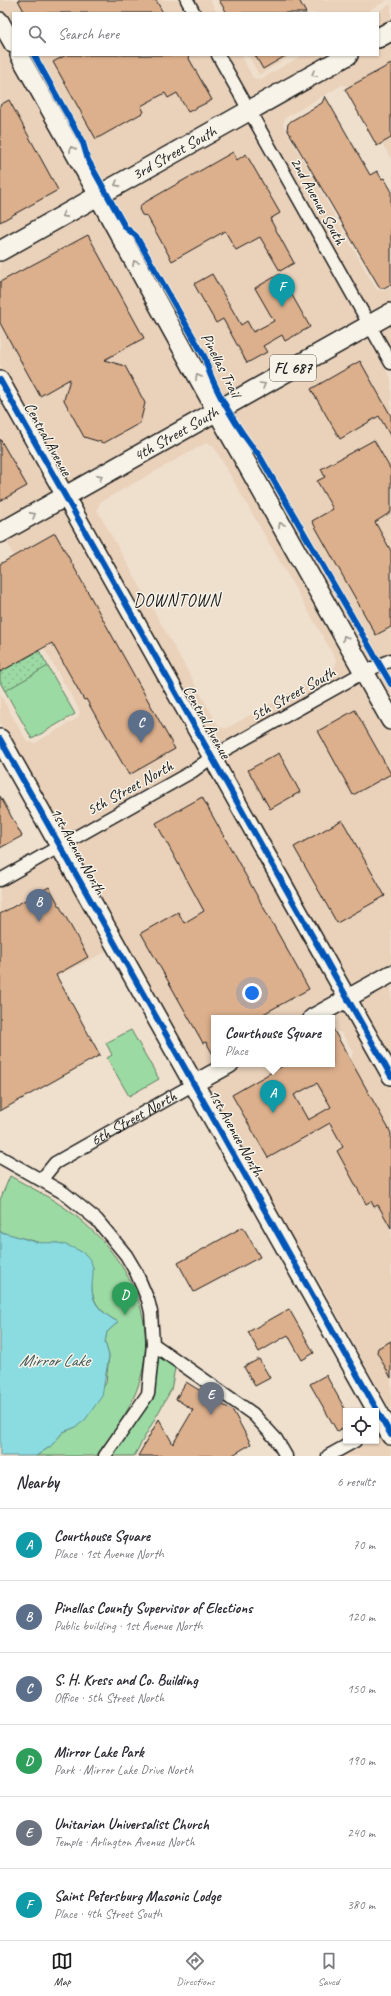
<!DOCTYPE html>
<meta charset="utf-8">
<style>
body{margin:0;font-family:Caveat,sans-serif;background:#f2f2f3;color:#2b2b33}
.controls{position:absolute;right:12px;bottom:12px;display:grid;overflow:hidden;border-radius:0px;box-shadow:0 1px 3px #0004}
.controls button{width:36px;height:36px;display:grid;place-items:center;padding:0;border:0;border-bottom:1px solid #e1e1e2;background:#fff;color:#2b2b33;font:20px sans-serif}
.you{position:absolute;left:252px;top:993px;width:14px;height:14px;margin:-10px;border:3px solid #fff;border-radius:50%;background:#1a73e8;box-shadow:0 0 0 6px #1a73e833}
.badge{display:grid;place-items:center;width:26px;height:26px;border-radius:50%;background:#1c1c1c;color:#fff;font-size:13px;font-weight:700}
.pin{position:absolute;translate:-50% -33px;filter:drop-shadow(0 1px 2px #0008)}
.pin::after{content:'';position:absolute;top:21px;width:14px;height:12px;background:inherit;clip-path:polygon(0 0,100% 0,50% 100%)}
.popup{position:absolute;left:211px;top:1015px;width:124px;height:52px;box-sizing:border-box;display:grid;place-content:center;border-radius:0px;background:#fff;filter:drop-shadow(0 1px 3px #0005);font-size:13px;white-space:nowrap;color:#7c7c81}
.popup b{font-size:15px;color:#2b2b33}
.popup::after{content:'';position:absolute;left:50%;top:100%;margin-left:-8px;border:8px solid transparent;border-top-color:#fff}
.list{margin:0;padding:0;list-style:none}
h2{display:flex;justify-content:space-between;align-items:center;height:52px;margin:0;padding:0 16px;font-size:17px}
h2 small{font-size:13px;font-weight:400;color:#7c7c81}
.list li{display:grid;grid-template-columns:26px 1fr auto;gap:12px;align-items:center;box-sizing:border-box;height:72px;padding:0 16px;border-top:1px solid #e1e1e2}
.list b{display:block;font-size:15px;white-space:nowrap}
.list p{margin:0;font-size:13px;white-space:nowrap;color:#7c7c81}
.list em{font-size:13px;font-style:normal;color:#7c7c81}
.icon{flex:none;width:22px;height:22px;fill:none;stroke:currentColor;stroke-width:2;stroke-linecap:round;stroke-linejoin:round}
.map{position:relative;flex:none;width:391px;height:1456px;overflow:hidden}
.search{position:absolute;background:#fff;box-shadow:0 1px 3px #0004;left:12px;right:12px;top:12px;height:44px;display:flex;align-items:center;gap:10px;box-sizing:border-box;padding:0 14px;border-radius:0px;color:#7c7c81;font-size:15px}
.sheet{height:484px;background:#fff}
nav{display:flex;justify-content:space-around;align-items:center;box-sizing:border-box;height:56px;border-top:1px solid #e1e1e2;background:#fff;font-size:11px;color:#7c7c81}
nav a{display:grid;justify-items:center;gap:2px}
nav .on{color:#1c1c1c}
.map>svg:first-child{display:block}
</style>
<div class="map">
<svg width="391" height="1456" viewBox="0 0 391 1456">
<defs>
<pattern id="garden-dots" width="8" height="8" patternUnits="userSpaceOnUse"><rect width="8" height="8" fill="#9cdaa3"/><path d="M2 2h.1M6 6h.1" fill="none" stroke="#86ba8c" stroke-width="1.8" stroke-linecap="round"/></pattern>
</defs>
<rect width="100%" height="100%" fill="#efdfcd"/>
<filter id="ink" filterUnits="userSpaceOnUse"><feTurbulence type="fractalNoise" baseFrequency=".025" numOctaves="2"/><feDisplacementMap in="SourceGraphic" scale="8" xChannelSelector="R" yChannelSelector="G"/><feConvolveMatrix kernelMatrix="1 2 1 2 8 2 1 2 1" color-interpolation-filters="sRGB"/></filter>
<g filter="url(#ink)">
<!-- built -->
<path fill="#e9d1ba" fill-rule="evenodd" d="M0,0H179L186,13H13V30L0,7Z
M195,0H210L217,13H202Z
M217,0H387L365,13H224Z
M391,4V24L378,31V13H375Z
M0,35L89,193L0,243Z
M391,38V159L350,86L342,85L285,118L283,125L376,289L384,291L391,287V306L372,316L258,113L361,55H378V45Z
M27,55H210L240,109L101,187Z
M226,55H241L253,78L261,79L303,55H335L252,102Z
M248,55H292L259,75Z
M246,119L360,323L220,403L107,198Z
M95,204L208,409L69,488L0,365V258Z
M391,320V349L379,327Z
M366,334L391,378V653L368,664L226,413Z
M0,394L56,494L0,526Z
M214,420L355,670L215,748L75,499ZM206,443L213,445L337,661L334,669L227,728L219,727L97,510L100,502Z
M62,505L203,756L190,766L65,836L0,723V694L27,742L35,743L78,718L80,711L44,648L40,616L5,537Z
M391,667V705L374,675Z
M361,681L391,734V967L350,989L221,759Z
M209,767L338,996L299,1018H214V1064L199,1074L126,943L123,944L69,848L196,776Z
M57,855L110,950L0,1004V887Z
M391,981V1062L356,1000Z
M344,1007L391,1090V1412L316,1276L299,1252L205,1085L243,1064H314L327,1074L351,1060L353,1052L342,1033L335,1031L332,1033V1018H325Z
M382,1433L391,1450V1456H340L367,1441H376V1436Z"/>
<!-- green -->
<path fill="#9cdaa3" stroke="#5c7b60" d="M39,651L75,714L32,739L0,682V672Z
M131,1030L159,1079L129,1096L107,1058L112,1055L106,1043Z
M10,1176C30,1187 50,1197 68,1210C130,1256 168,1328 131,1403C122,1422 108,1439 96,1456H36L51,1446L63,1432L76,1427L106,1383L109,1356L105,1342L107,1332L118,1322C93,1308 89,1295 93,1268L68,1247L57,1243L45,1244L0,1232V1200Z
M159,1356L175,1368L171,1390L134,1456H113L153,1398Z"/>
<!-- garden -->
<path fill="url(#garden-dots)" stroke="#5c7b60" d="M39,651L48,666L5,691L0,682V672Z"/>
<!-- water -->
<path fill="#8adce1" stroke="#5e8f92" d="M0,1232C11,1234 21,1238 32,1241C41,1244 48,1242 57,1243C63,1243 83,1251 87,1256C105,1275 72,1297 118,1322L107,1332L105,1342L109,1356L102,1396L85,1420L76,1427L63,1432L51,1446L36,1456H0Z"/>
<!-- building -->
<path fill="#dcb08d" stroke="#1c1c1c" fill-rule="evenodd" d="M18,0H156L163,13H25Z
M219,0H299L306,13H227Z
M66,55H187L212,100L188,112L177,93L168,98L165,93L141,106L144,112L96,139L53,62Z
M255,55H287L263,69Z
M391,64V138L377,146L345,89Z
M325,96L370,175L377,171L382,179L384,178L391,190V284L384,288H380L287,129L288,124L291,121L322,103Z
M9,100L58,190L0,222V105Z
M233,152L237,160L246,154L280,213L270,219L294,263L280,271L260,237L236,250L225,231L172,261L147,216L142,215L139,209L142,204Z
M88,235L144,338L104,360L125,366L145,403L140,423L104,443L84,437L64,400L70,379L40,396L0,323V282Z
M212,274L241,325L247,321L253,332L274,321L255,288L280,274L310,327L285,341L282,335L263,346L267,352L247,363L223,319L216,323L194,284Z
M360,361L391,416V437L379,416L340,439L311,389Z
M0,439L27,486L0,501Z
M374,440L391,470V512L375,522L391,551V627L376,635L312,521L333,509L317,481L325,477L321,469Z
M55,533L175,749L129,775L86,699L84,700L52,643L0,672V564Z
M355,710L391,774L353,795L318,731Z
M279,753L300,792L270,809L248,770Z
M0,796L22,836L0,848Z
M202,797L309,989L256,1018H214V1056L206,1042L203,1043L141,933L178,912L184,923L204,911L156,823Z
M342,820L385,896L337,923L294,847Z
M49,887L88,957L56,975L100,1055L0,1111V914Z
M332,1027L391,1133V1228L378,1205L374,1207L371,1201L366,1204L337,1151L343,1147L330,1123L268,1158L232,1095L286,1064H332ZM317,1083L331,1107L308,1120L294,1095Z
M243,1227L260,1257L194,1292L178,1263Z
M289,1309L314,1353L302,1360L288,1335L259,1352L248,1332Z
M391,1341V1378L377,1352L378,1348Z
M259,1359L270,1378L255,1386L244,1367Z
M326,1375L346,1411V1426L337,1431L310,1384Z
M186,1382L233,1411L251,1444L231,1456H138L159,1419L173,1444L193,1410L176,1399Z"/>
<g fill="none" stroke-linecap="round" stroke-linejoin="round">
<!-- street casing -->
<g stroke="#1c1c1c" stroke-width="15">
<g id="street">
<path d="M187,0L194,13"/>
<path d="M218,55L391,363"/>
<path d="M0,880L193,771L212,757L364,672L391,660"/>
<path d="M0,1157L64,1193L97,1220L126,1255L136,1272L148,1300L151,1312L153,1344L148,1394L105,1456"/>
<path id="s1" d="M42,1179L55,1163L194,1084"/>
<path d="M153,1344L253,1414L276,1439L286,1456"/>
<path d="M328,1456L355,1441"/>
</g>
</g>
<!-- secondary casing -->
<g stroke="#1c1c1c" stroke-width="20">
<path id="secondary" d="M0,21L13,44
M19,55L98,195
M0,380L391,1076
M312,1018L391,974
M194,1084L230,1064"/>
</g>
<!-- primary casing -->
<g stroke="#1c1c1c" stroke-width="22">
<g id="primary">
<path d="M378,38L391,31"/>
<path d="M98,195L217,411L391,720"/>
<path id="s2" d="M0,251L348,55"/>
<path id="s3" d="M0,533L391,313"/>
<path d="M0,739L391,1435"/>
</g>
</g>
<!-- street -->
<use href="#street" stroke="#f7f3e8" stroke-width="12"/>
<!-- secondary -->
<use href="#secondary" stroke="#f7f3e8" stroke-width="17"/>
<!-- primary -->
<use href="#primary" stroke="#f7f3e8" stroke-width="19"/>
<!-- cycleway casing -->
<g stroke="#f7f3e8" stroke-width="8">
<path id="cycleway" d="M34,55L83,143L88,160L125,227L136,236L205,358C212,387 240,433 259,455L391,684
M0,380L391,1076
M0,739L391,1435"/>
</g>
<!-- cycleway -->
<use href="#cycleway" stroke="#0057b8" stroke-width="6"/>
</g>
<!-- one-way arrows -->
<defs><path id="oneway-chevron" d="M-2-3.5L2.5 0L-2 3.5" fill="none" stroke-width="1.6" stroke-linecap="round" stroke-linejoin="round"/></defs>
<g stroke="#94928c">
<use href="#oneway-chevron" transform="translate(314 74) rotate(151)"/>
<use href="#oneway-chevron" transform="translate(72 149) rotate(-119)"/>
<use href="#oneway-chevron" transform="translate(117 184) rotate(151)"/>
<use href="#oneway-chevron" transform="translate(64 215) rotate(151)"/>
<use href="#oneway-chevron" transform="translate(135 263) rotate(-119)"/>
<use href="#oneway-chevron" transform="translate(198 377) rotate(-119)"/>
<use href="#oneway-chevron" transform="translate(263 385) rotate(-30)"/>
<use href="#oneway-chevron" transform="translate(100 477) rotate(-29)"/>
<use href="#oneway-chevron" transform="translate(33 515) rotate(-29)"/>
<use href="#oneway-chevron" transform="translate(281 525) rotate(-119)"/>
<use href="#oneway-chevron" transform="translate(345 638) rotate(-119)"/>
</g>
</g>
<g text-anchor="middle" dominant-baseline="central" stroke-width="3" stroke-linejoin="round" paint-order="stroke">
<!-- shield labels -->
<rect fill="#f7f3e8" stroke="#5e5c59" stroke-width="1" x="270" y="355" width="46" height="26" rx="3"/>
<g font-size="15" font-weight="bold" fill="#1c1c1c">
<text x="293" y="368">FL 687</text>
</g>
<!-- street labels -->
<g font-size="16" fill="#1c1c1c" stroke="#f7f3e8">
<text stroke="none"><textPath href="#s2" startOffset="200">3rd Street South</textPath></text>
<text transform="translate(318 201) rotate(61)">2nd Avenue South</text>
<text transform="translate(221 365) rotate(63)">Pinellas Trail</text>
<text stroke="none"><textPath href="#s3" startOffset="202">4th Street South</textPath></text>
<text transform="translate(48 439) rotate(61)">Central Avenue</text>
<text transform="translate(293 694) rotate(-29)">5th Street South</text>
<text transform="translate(207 722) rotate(61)">Central Avenue</text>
<text transform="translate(130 788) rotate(-29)">5th Street North</text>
<text transform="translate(78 851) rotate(61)">1st Avenue North</text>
<text stroke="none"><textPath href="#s1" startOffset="111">6th Street North</textPath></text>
<text transform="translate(236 1133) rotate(61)">1st Avenue North</text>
</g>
<!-- neighbourhood labels -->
<g font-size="17" letter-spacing="1" fill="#1c1c1c" stroke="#f7f3e8">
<text x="177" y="600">DOWNTOWN</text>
</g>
<!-- water labels -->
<g font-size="17" font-style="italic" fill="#3d5657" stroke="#f7f3e8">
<text x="54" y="1360">Mirror Lake</text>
</g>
</g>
</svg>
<div class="controls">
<button><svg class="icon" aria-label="locate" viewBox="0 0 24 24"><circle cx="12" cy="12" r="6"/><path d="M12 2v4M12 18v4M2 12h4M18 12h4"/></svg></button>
</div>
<div class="you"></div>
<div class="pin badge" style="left:273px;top:1113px;background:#0f9aa8">A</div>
<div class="popup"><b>Courthouse Square</b>Place</div>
<div class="pin badge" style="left:39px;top:922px;background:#5c6f8a">B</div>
<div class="pin badge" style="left:141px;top:743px;background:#5c6f8a">C</div>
<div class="pin badge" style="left:125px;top:1315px;background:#2e9e5b">D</div>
<div class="pin badge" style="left:211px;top:1415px;background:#6b7280">E</div>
<div class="pin badge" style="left:282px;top:307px;background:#0f9aa8">F</div>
<div class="search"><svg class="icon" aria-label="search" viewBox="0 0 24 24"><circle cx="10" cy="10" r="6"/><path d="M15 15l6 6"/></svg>Search here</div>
</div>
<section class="sheet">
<h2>Nearby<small>6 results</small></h2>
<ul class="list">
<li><span class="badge" style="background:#0f9aa8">A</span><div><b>Courthouse Square</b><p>Place · 1st Avenue North</p></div><em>70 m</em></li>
<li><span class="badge" style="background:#5c6f8a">B</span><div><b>Pinellas County Supervisor of Elections</b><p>Public building · 1st Avenue North</p></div><em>120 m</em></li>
<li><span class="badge" style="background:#5c6f8a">C</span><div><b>S. H. Kress and Co. Building</b><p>Office · 5th Street North</p></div><em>150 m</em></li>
<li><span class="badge" style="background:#2e9e5b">D</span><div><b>Mirror Lake Park</b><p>Park · Mirror Lake Drive North</p></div><em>190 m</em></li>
<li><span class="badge" style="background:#6b7280">E</span><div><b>Unitarian Universalist Church</b><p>Temple · Arlington Avenue North</p></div><em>240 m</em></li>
<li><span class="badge" style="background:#0f9aa8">F</span><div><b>Saint Petersburg Masonic Lodge</b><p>Place · 4th Street South</p></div><em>380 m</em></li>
</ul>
</section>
<nav>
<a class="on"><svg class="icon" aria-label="map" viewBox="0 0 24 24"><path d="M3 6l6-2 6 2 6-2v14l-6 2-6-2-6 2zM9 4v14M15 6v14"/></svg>Map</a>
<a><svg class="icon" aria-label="directions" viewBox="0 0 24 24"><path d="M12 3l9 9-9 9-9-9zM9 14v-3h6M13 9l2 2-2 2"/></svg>Directions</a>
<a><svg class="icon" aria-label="saved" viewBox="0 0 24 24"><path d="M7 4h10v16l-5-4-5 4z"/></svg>Saved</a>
</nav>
